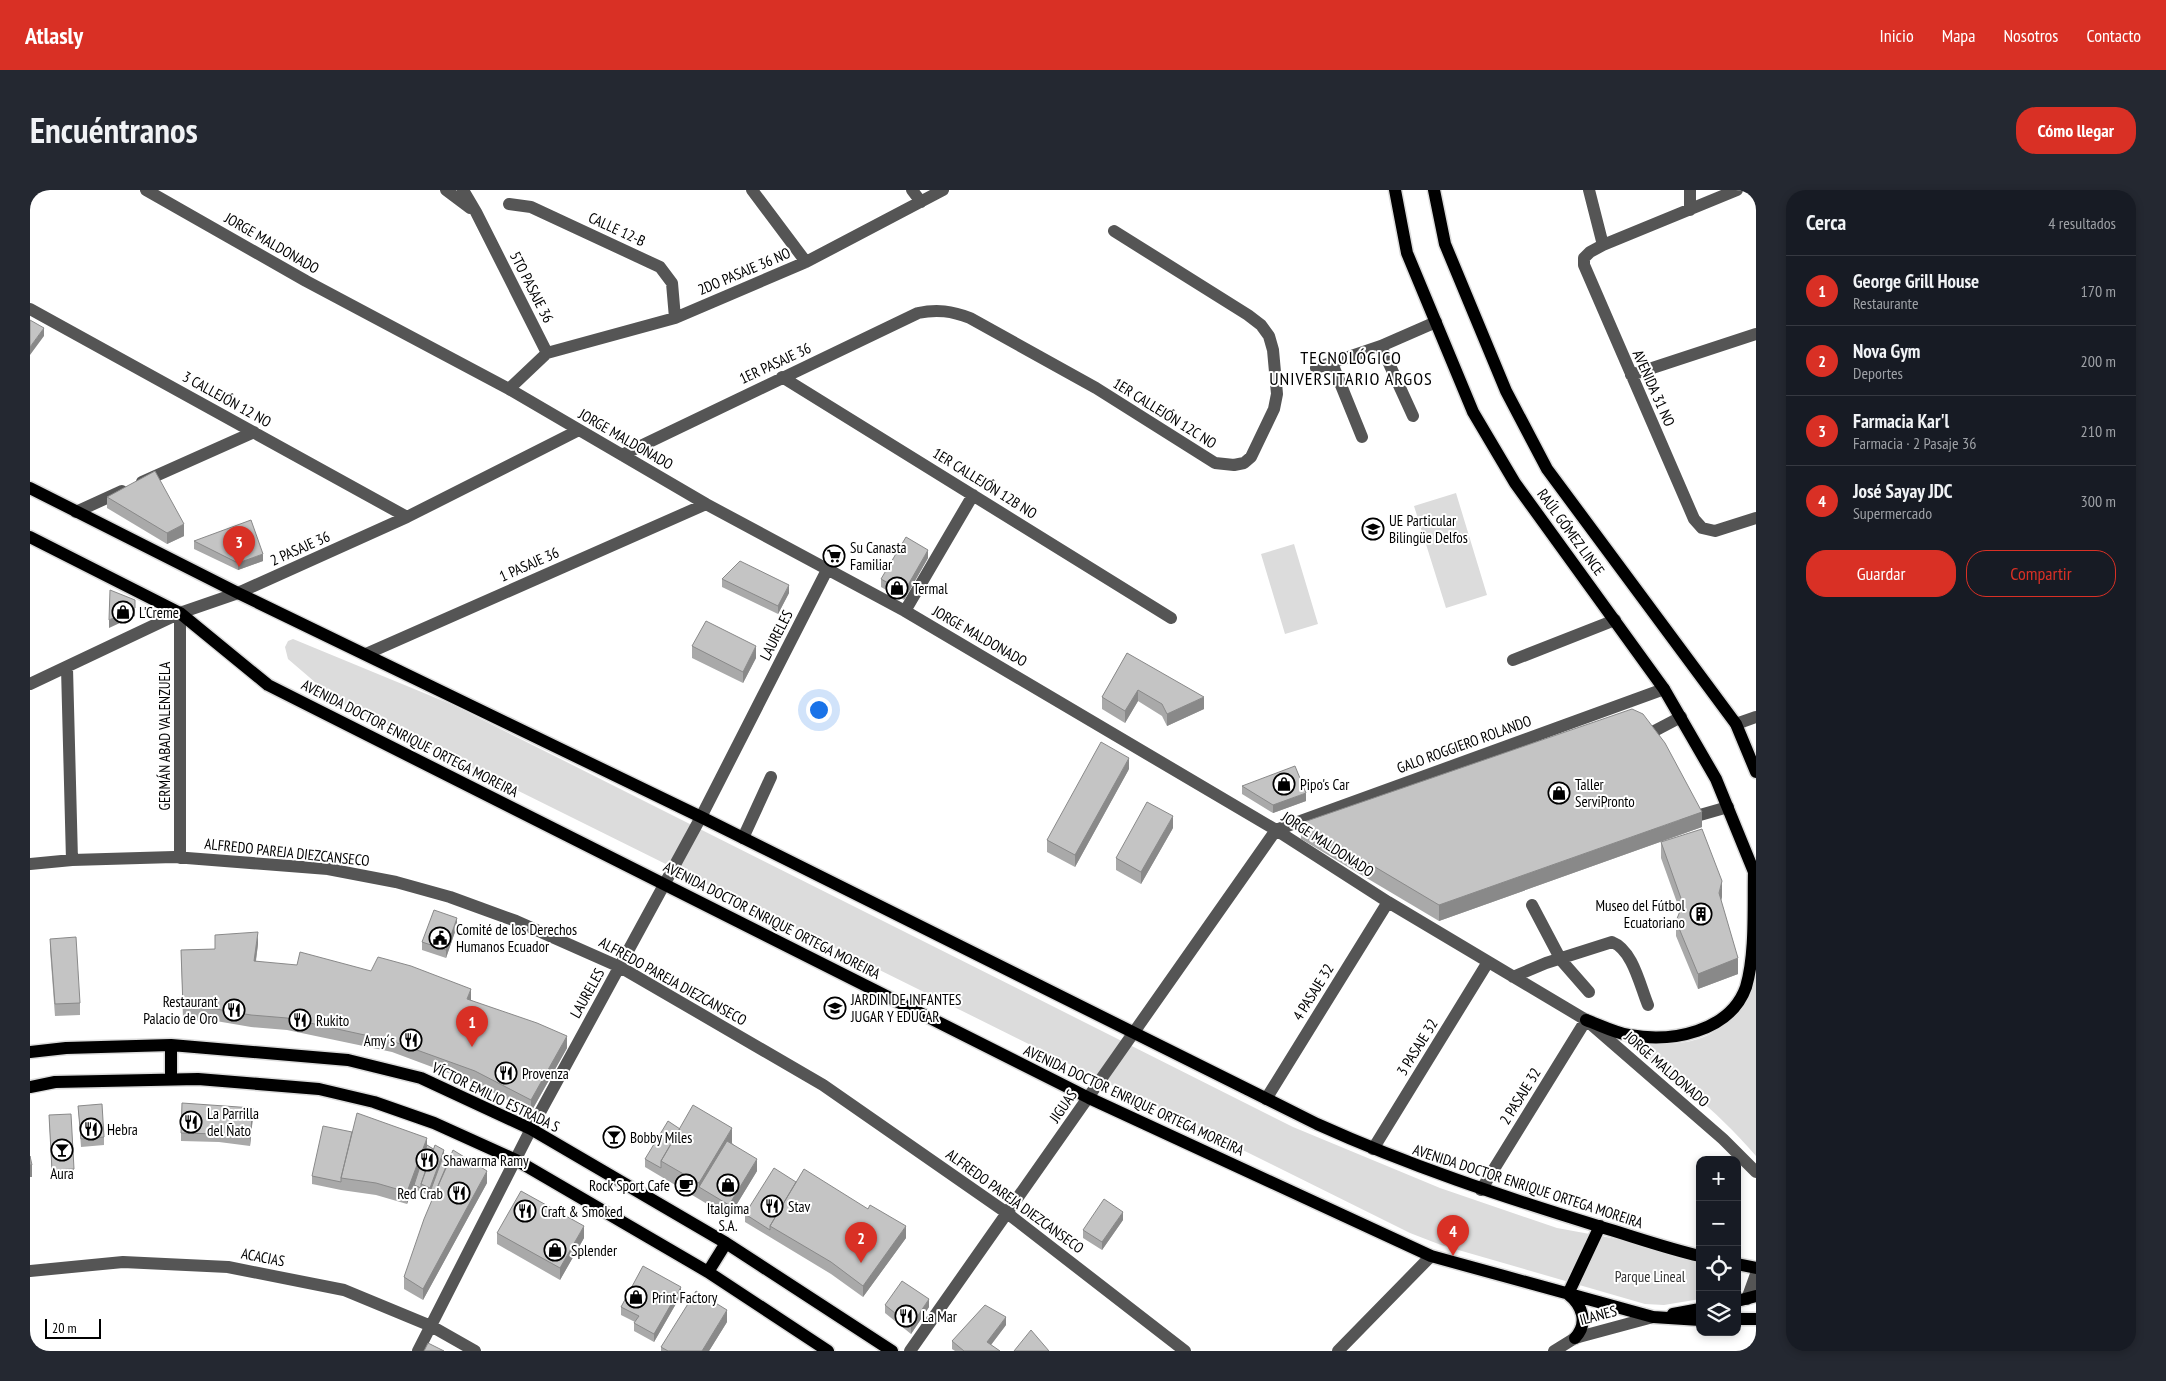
<!DOCTYPE html>
<html lang="es">
<meta charset="utf-8">
<style>
body{margin:0;font-family:"PT Sans Narrow",sans-serif;background:#242831;color:#f1f3f6}
.controls{position:absolute;right:15px;bottom:15px;display:grid;overflow:hidden;border-radius:10px;box-shadow:0 2px 8px #0003}
.controls button{width:45px;height:45px;display:grid;place-items:center;padding:0;border:0;border-bottom:1px solid #363941;background:#171b24;color:#f1f3f6;font:25px sans-serif}
.scale{position:absolute;left:15px;bottom:12px;width:56px;box-sizing:border-box;padding-left:5px;border:2px solid #000;border-top:0;font-size:14px;line-height:18px;white-space:nowrap;color:#000;-webkit-text-stroke:4px #fff;paint-order:stroke}
.you{position:absolute;left:788px;top:519px;width:18px;height:18px;margin:-12px;border:4px solid #fff;border-radius:50%;background:#1a73e8;box-shadow:0 0 0 8px #1a73e833}
.badge{display:grid;place-items:center;width:32px;height:32px;border-radius:50%;background:#d93025;color:#fff;font-size:16px;font-weight:700}
.pin{position:absolute;translate:-50% -41px;filter:drop-shadow(0 1px 2px #0008)}
.pin::after{content:'';position:absolute;top:26px;width:18px;height:15px;background:inherit;clip-path:polygon(0 0,100% 0,50% 100%)}
.list{margin:0;padding:0;list-style:none}
h2{display:flex;justify-content:space-between;align-items:center;height:65px;margin:0;padding:0 20px;font-size:21px}
h2 small{font-size:16px;font-weight:400;color:#9ea1a6}
.list li{display:grid;grid-template-columns:32px 1fr auto;gap:15px;align-items:center;box-sizing:border-box;height:70px;padding:0 20px;border-top:1px solid #363941}
.list b{display:block;font-size:19px;white-space:nowrap}
.list p{margin:0;font-size:16px;white-space:nowrap;color:#9ea1a6}
.list em{font-size:16px;font-style:normal;color:#9ea1a6}
.actions{display:flex;gap:10px;padding:15px 20px}
.actions a{flex:1;padding:11px 0;border:1px solid #d93025;border-radius:20px;text-align:center;font-size:18px;color:#d93025}
.actions .main{background:#d93025;color:#fff}
.icon{flex:none;width:28px;height:28px;fill:none;stroke:currentColor;stroke-width:2;stroke-linecap:round;stroke-linejoin:round}
.map{position:relative;flex:none;width:1726px;height:1161px;overflow:hidden;border-radius:20px}
header{display:flex;align-items:center;gap:30px;box-sizing:border-box;height:70px;padding:0 25px;background:#d93025;color:#fff}
header strong{font-size:24px}
nav{display:flex;gap:28px;margin-inline-start:auto;font-size:18px}
.intro{display:flex;align-items:center;justify-content:space-between;box-sizing:border-box;height:120px;padding:0 30px}
h1{margin:0;font-size:35px}
.button{padding:12px 22px;border-radius:20px;background:#d93025;color:#fff;font-size:18px;font-weight:700}
main{display:flex;gap:30px;padding:0 30px}
aside{flex:1;background:#171b24;border-radius:20px;box-shadow:0 2px 8px #0003}
.map>svg:first-child{display:block}
</style>
<header>
<strong>Atlasly</strong>
<nav><a>Inicio</a><a>Mapa</a><a>Nosotros</a><a>Contacto</a></nav>
</header>
<div class="intro"><h1>Encuéntranos</h1><a class="button">Cómo llegar</a></div>
<main>
<div class="map">
<svg width="1726" height="1161" viewBox="0 0 1726 1161">
<rect width="100%" height="100%" fill="#fff"/>
<!-- green -->
<path fill="#dcdcdc" d="M1426,303L1457,405L1416,418L1384,316Z
M1264,354L1288,434L1255,444L1231,364Z
M263,449L423,515L1263,937L1410,998L1527,1038L1587,1049L1670,1071V1109L1634,1115L1615,1114L1411,1055L1380,1043L307,511L258,469L255,457L258,451Z
M1726,784V966C1684,917 1643,887 1591,849C1656,862 1702,852 1726,784Z"/>
<g fill="none" stroke-linecap="round" stroke-linejoin="round">
<!-- major casing -->
<g stroke="#dbdbdb" stroke-width="15">
<path id="major" d="M1365,0L1377,63L1443,222L1485,293L1634,499L1686,589L1726,687
M1404,0L1415,54L1476,201L1517,279L1706,534L1726,582
M0,298L208,403L671,627L1287,934C1380,976 1471,1006 1568,1036C1602,1046 1635,1058 1670,1066
M0,347L150,423L238,495L1059,908L1401,1066L1623,1127L1670,1130
M1556,830C1570,835 1585,843 1599,845C1641,853 1700,842 1716,797C1726,763 1723,715 1724,680
M141,855V889
M0,862L36,858L141,855L318,870L391,888L501,939L696,1053L862,1161
M0,897L25,892L168,889L289,899L344,912L404,933L486,970L678,1082L798,1161
M1707,1074L1726,1078
M678,1082L696,1053
M1538,1104L1570,1036
M1538,1104C1552,1115 1559,1133 1545,1148
M1707,1111L1726,1106
M1643,1124L1670,1119
M1707,1129H1726"/>
</g>
<!-- minor -->
<path stroke="#555" stroke-width="12" d="M116,0L276,91L479,199L676,314L875,421L1246,640L1358,712L1556,830L1693,949L1726,982
M416,0L440,18
M433,0L446,22L517,163L479,199
M722,0L776,72
M882,0L891,12
M1559,0L1573,55
M1707,0L1573,55L1560,62L1554,68V75L1664,329L1672,338L1685,341L1726,328
M479,14L501,17L630,77L642,93L645,128
M1660,20V0
M0,119L377,327
M1351,156L1383,226
M517,163L645,128L776,72L913,0
M1302,173L1332,247
M1286,178L1351,156L1406,132
M1601,185L1726,144
M752,187L1141,428
M592,265L888,123C907,119 922,121 940,128L1066,198L1185,273L1204,275L1214,273L1221,267L1244,219L1247,204L1243,160L1239,146L1231,135L1218,125L1084,41
M112,292L224,242
M46,322L92,301
M875,421L943,305
M336,464L676,314
M1483,470L1585,430
M37,478L42,670
M0,494L150,423L208,403L377,327L549,240
M1706,534L1726,527
M1611,548L1651,527
M1656,629L1698,617
M1246,640L1634,499
M713,648L741,587
M150,668V423
M0,674L42,670L144,667L298,679L366,692L420,707L486,731L590,777L793,895L977,1023L1155,1161
M1502,715L1531,770L1559,802
M1483,787L1516,773L1582,752C1603,760 1610,796 1618,815
M1236,909L1358,712
M1343,959L1458,772
M1451,1000L1556,830
M0,1081L93,1072L198,1077L314,1100L401,1136L445,1161
M1717,1109L1726,1084
M388,1161L501,939L671,627L797,380
M880,1161L1246,640
M1308,1161L1401,1066
M1524,1161L1545,1148L1623,1127"/>
<!-- major -->
<use href="#major" stroke="#000" stroke-width="12"/>
</g>
<!-- wall -->
<path fill="#a9a9a9" d="M77,307L154,346L137,354L77,318Z
M164,351L233,371L208,380L164,359Z
M898,368L874,410L851,397V389Z
M692,389L759,403L748,424L692,397Z
M662,456L726,468L713,493L662,468Z
M1097,463L1174,519L1137,536L1132,526L1108,511L1095,533L1072,519V507Z
M1099,579L1045,677L1017,662V650Z
M1212,596L1276,611L1243,623L1212,604Z
M1271,633L1672,637L1409,731L1271,649Z
M1143,638L1111,694L1086,680V668Z
M1631,652L1692,707L1691,710L1708,784L1668,799L1646,746V731L1650,721L1631,668Z
M427,736L416,768L392,760V752Z
M20,749L50,813V825L25,826L20,760Z
M228,754L226,771L441,810L537,858L501,922L445,893L362,862L257,840L221,837L186,831L153,830L151,760L185,759Z
M48,916L74,947V955L51,957Z
M19,925L44,979V987L22,988Z
M223,926L220,956L189,952L151,951V943Z
M650,939L702,953L727,981L699,1027L615,977V969Z
M322,942L397,955L414,964L457,993L393,1110L374,1099V1087L403,1008L400,1006L384,999V995L377,1014L346,1005L311,1000L282,994V986Z
M766,992L876,1048L833,1107L801,1084L715,1032V1024Z
M1093,1030L1072,1060L1053,1048V1040Z
M467,1043L554,1048L530,1090L467,1054Z
M651,1105L624,1152L604,1141V1133L605,1132L591,1125V1117Z
M855,1115L899,1117L881,1144L855,1123Z
M697,1132L679,1161H631V1157Z
M976,1135L961,1155L970,1161H925L922,1159V1151Z"/>
<!-- shaded-wall -->
<path fill="#898989" d="M14,138V146L0,165V157Z
M154,334V346L137,354V343Z
M898,360V368L874,410V402Z
M233,364V371L208,380V373Z
M759,395V403L748,424V416Z
M105,418V426L79,438V430Z
M726,456V468L713,493V482Z
M1108,500V511L1095,533V521Z
M1174,507V519L1137,536V524Z
M1099,568V579L1045,677V665Z
M1276,603V611L1243,623V615Z
M1672,622V637L1409,731V715Z
M1143,626V638L1111,694V682Z
M1692,691V707L1689,718V703Z
M427,728V736L416,768V760Z
M228,742V754L224,783V771Z
M1708,768V784L1668,799V784Z
M441,799V811L437,809Z
M537,846V858L501,922V910Z
M223,918V926L220,956V948Z
M702,938V953L674,1000L669,997V1009V993Z
M397,948V959L377,1014V1002Z
M414,960V968L400,1002V998Z
M727,969V981L699,1027V1015Z
M0,975H2V987H0Z
M457,981V993L393,1110V1099Z
M1093,1022V1030L1072,1060V1052Z
M554,1036V1048L530,1090V1078Z
M876,1036V1048L833,1107V1096Z
M651,1097V1105L624,1152V1144Z
M899,1109V1117L881,1144V1136Z
M697,1120V1132L679,1161H672Z
M976,1127V1135L957,1160V1152Z"/>
<!-- building -->
<path fill="#c4c4c4" stroke="#898989" d="M0,130L14,138L0,157Z
M125,281L154,334L137,343L77,307Z
M221,330L233,364L208,373L164,351Z
M876,347L898,360L874,402L851,389Z
M710,371L759,395L748,416L692,389Z
M80,400L105,410V418L79,430Z
M676,431L726,456L713,482L662,456Z
M1097,463L1174,507L1137,524L1132,514L1108,500L1095,521L1072,507Z
M1602,519L1613,524L1635,553L1672,622L1409,715L1271,633Z
M1071,552L1099,568L1045,665L1017,650Z
M1265,576L1276,603L1243,615L1212,596Z
M1117,612L1143,626L1111,682L1086,668Z
M1672,639L1692,691L1689,703L1708,768L1668,784L1646,731L1653,714L1631,652Z
M404,720L427,728L416,760L392,752Z
M228,742L224,771L267,775L270,762L341,781L348,767L381,776L441,799L437,809L507,833L537,846L501,910L445,881L362,851L257,828L221,825L186,819L153,818L151,760L185,759V745Z
M46,747L50,813L25,814L20,749Z
M152,913L223,918L220,948L189,944L151,943Z
M72,914L74,947L51,949L48,916Z
M663,915L702,938L669,993L631,971Z
M327,923L397,948L377,1002L346,993L311,988Z
M41,924L44,979L22,980L19,925Z
M638,931L650,939L631,971V978L615,969Z
M293,936L322,942L311,988V992L282,986Z
M697,951L727,969L699,1015L669,997Z
M397,955L403,959L391,994V998L384,995Z
M405,955L414,960L400,998L391,994Z
M423,960L457,981L393,1099L374,1087L394,1029Z
M414,964L421,967L404,1005L400,1002Z
M0,966L2,975H0Z
M744,978L766,992L740,1036V1040L715,1024Z
M774,979L838,1019L840,1015L876,1036L833,1096L801,1072L740,1036Z
M491,1001L554,1036L530,1078L467,1043Z
M1074,1009L1093,1022L1072,1052L1053,1040Z
M613,1076L651,1097L624,1144L604,1133L609,1126L591,1117Z
M872,1091L899,1109L881,1136L855,1115Z
M666,1101L697,1120L672,1161H638L631,1157Z
M955,1115L976,1127L957,1152L970,1161H934L922,1151Z
M1001,1140L1019,1161H984Z
M398,1153L414,1161H394Z"/>
<!-- icons -->
<defs>
<g id="school-ring" transform="scale(1.125)"><circle r="9.5" fill="#fff" stroke="#000" stroke-width="1.5"/><path d="M0-5L7-2L0 1L-7-2ZM-4 1L0 2.5L4 1V4Q0 6-4 4Z" fill="#000"/></g>
<g id="supermarket-ring" transform="scale(1.125)"><circle r="9.5" fill="#fff" stroke="#000" stroke-width="1.5"/><path d="M-6-5.5h2.5l.6 2H6L4.5 2H-2.5L-4.4-4H-6ZM-1.5 3.2a1.3 1.3 0 1 0 .1 0ZM3 3.2a1.3 1.3 0 1 0 .1 0Z" fill="#000"/></g>
<g id="shop-ring" transform="scale(1.125)"><circle r="9.5" fill="#fff" stroke="#000" stroke-width="1.5"/><path d="M-5-2.5h2.3a2.7 3.5 0 0 1 5.4 0H5L5.5 6h-11ZM-1.5-2.5h3a1.5 2.3 0 0 0-3 0Z" fill="#000"/></g>
<g id="building-ring" transform="scale(1.125)"><circle r="9.5" fill="#fff" stroke="#000" stroke-width="1.5"/><path d="M-4-6H4V6H1V3H-1V6H-4ZM-2.5-4.3h1.7v1.8h-1.7ZM.8-4.3h1.7v1.8H.8ZM-2.5-1h1.7V.8h-1.7ZM.8-1h1.7V.8H.8Z" fill="#000"/></g>
<g id="civic-ring" transform="scale(1.125)"><circle r="9.5" fill="#fff" stroke="#000" stroke-width="1.5"/><path d="M-.6-6.5H3V-4.5H.6V-3L4-1V1h2V6H-6V1h2V-1L-.6-3ZM-1.2 2.5V6h2.4V2.5Z" fill="#000"/></g>
<g id="restaurant-ring" transform="scale(1.125)"><circle r="9.5" fill="#fff" stroke="#000" stroke-width="1.5"/><path d="M-5-6h1v4h1v-4h1v4h1v-4h1v5L-1.5 .5V6h-2V.5L-5-1ZM5-6V6H3V1.5H1.5Q1.5-4 5-6Z" fill="#000"/></g>
<g id="bar-ring" transform="scale(1.125)"><circle r="9.5" fill="#fff" stroke="#000" stroke-width="1.5"/><path d="M-6-5H6L.8 .8V4.5H3.5V6h-7V4.5H-.8V.8Z" fill="#000"/></g>
<g id="cafe-ring" transform="scale(1.125)"><circle r="9.5" fill="#fff" stroke="#000" stroke-width="1.5"/><path d="M-5.5-4.5H6V0H3Q3 3.5 0 3.5H-2.5Q-5.5 3.5-5.5 0ZM3-3.2v2h1.7v-2ZM-6 4.5H4V6H-6Z" fill="#000"/></g>
</defs>
<g fill-rule="evenodd">
<use href="#school-ring" x="1343" y="339"/>
<use href="#supermarket-ring" x="804" y="366"/>
<use href="#shop-ring" x="867" y="398"/>
<use href="#shop-ring" x="93" y="422"/>
<use href="#shop-ring" x="1254" y="594"/>
<use href="#shop-ring" x="1529" y="603"/>
<use href="#building-ring" x="1671" y="724"/>
<use href="#civic-ring" x="410" y="748"/>
<use href="#school-ring" x="805" y="818"/>
<use href="#restaurant-ring" x="204" y="820"/>
<use href="#restaurant-ring" x="270" y="830"/>
<use href="#restaurant-ring" x="381" y="850"/>
<use href="#restaurant-ring" x="476" y="883"/>
<use href="#restaurant-ring" x="161" y="932"/>
<use href="#restaurant-ring" x="61" y="939"/>
<use href="#bar-ring" x="584" y="947"/>
<use href="#bar-ring" x="32" y="960"/>
<use href="#restaurant-ring" x="397" y="970"/>
<use href="#cafe-ring" x="656" y="995"/>
<use href="#shop-ring" x="698" y="995"/>
<use href="#restaurant-ring" x="429" y="1003"/>
<use href="#restaurant-ring" x="742" y="1016"/>
<use href="#restaurant-ring" x="495" y="1021"/>
<use href="#shop-ring" x="525" y="1060"/>
<use href="#shop-ring" x="606" y="1107"/>
<use href="#restaurant-ring" x="876" y="1126"/>
</g>
<g text-anchor="middle" dominant-baseline="central" stroke-width="4" stroke-linejoin="round" paint-order="stroke">
<!-- street labels -->
<g font-size="15" fill="#000" stroke="#fff">
<text transform="translate(587 39) rotate(25)">CALLE 12-B</text>
<text transform="translate(242 53) rotate(30)">JORGE MALDONADO</text>
<text transform="translate(714 81) rotate(-23)">2DO PASAJE 36 NO</text>
<text transform="translate(502 97) rotate(63)">5TO PASAJE 36</text>
<text transform="translate(745 173) rotate(-25)">1ER PASAJE 36</text>
<text transform="translate(1624 198) rotate(66)">AVENIDA 31 NO</text>
<text transform="translate(197 209) rotate(29)">3 CALLEJÓN 12 NO</text>
<text transform="translate(1135 223) rotate(32)">1ER CALLEJÓN 12C NO</text>
<text transform="translate(596 249) rotate(30)">JORGE MALDONADO</text>
<text transform="translate(955 293) rotate(32)">1ER CALLEJÓN 12B NO</text>
<text transform="translate(1541 342) rotate(54)">RAÚL GÓMEZ LINCE</text>
<text transform="translate(270 358) rotate(-24)">2 PASAJE 36</text>
<text transform="translate(499 374) rotate(-24)">1 PASAJE 36</text>
<text transform="translate(746 445) rotate(-63)">LAURELES</text>
<text transform="translate(950 446) rotate(30)">JORGE MALDONADO</text>
<text transform="translate(134 546) rotate(-90)">GERMÁN ABAD VALENZUELA</text>
<text transform="translate(380 548) rotate(27)">AVENIDA DOCTOR ENRIQUE ORTEGA MOREIRA</text>
<text transform="translate(1434 554) rotate(-20)">GALO ROGGIERO ROLANDO</text>
<text transform="translate(1298 654) rotate(33)">JORGE MALDONADO</text>
<text transform="translate(257 662) rotate(6)">ALFREDO PAREJA DIEZCANSECO</text>
<text transform="translate(742 730) rotate(27)">AVENIDA DOCTOR ENRIQUE ORTEGA MOREIRA</text>
<text transform="translate(643 791) rotate(29)">ALFREDO PAREJA DIEZCANSECO</text>
<text transform="translate(1283 802) rotate(-58)">4 PASAJE 32</text>
<text transform="translate(557 803) rotate(-61)">LAURELES</text>
<text transform="translate(1387 857) rotate(-58)">3 PASAJE 32</text>
<text transform="translate(1637 879) rotate(41)">JORGE MALDONADO</text>
<text transform="translate(1490 906) rotate(-58)">2 PASAJE 32</text>
<text transform="translate(466 907) rotate(26)">VÍCTOR EMILIO ESTRADA S</text>
<text transform="translate(1104 910) rotate(25)">AVENIDA DOCTOR ENRIQUE ORTEGA MOREIRA</text>
<text transform="translate(1033 916) rotate(-55)">JIGUAS</text>
<text transform="translate(1498 996) rotate(18)">AVENIDA DOCTOR ENRIQUE ORTEGA MOREIRA</text>
<text transform="translate(985 1011) rotate(36)">ALFREDO PAREJA DIEZCANSECO</text>
<text transform="translate(233 1067) rotate(11)">ACACIAS</text>
<text transform="translate(1568 1125) rotate(-15)">ILANES</text>
</g>
<!-- poi labels -->
<g font-size="15" fill="#000" stroke="#fff" text-anchor="start">
<text x="1359" y="330">UE Particular<tspan x="1359" dy="17">Bilingüe Delfos</tspan></text>
<text x="820" y="357">Su Canasta<tspan x="820" dy="17">Familiar</tspan></text>
<text x="883" y="398">Termal</text>
<text x="109" y="422">L'Creme</text>
<text x="1270" y="594">Pipo's Car</text>
<text x="1545" y="594">Taller<tspan x="1545" dy="17">ServiPronto</tspan></text>
<text x="1655" y="715" text-anchor="end">Museo del Fútbol<tspan x="1655" dy="17">Ecuatoriano</tspan></text>
<text x="426" y="739">Comité de los Derechos<tspan x="426" dy="17">Humanos Ecuador</tspan></text>
<text x="821" y="809">JARDIN DE INFANTES<tspan x="821" dy="17">JUGAR Y EDUCAR</tspan></text>
<text x="188" y="811" text-anchor="end">Restaurant<tspan x="188" dy="17">Palacio de Oro</tspan></text>
<text x="286" y="830">Rukito</text>
<text x="365" y="850" text-anchor="end">Amy´s</text>
<text x="492" y="883">Provenza</text>
<text x="177" y="923">La Parrilla<tspan x="177" dy="17">del Ñato</tspan></text>
<text x="77" y="939">Hebra</text>
<text x="600" y="947">Bobby Miles</text>
<text x="413" y="970">Shawarma Ramy</text>
<text x="32" y="983" text-anchor="middle">Aura</text>
<text x="640" y="995" text-anchor="end">Rock Sport Cafe</text>
<text x="413" y="1003" text-anchor="end">Red Crab</text>
<text x="758" y="1016">Stav</text>
<text x="698" y="1018" text-anchor="middle">Italgima<tspan x="698" dy="17">S.A.</tspan></text>
<text x="511" y="1021">Craft &amp; Smoked</text>
<text x="541" y="1060">Splender</text>
<text x="622" y="1107">Print Factory</text>
<text x="892" y="1126">La Mar</text>
</g>
<!-- park labels -->
<g font-size="15" fill="#333" stroke="#fff">
<text x="1620" y="1086">Parque Lineal</text>
</g>
<!-- quarter labels -->
<g font-size="18" letter-spacing="1" fill="#000" stroke="#fff">
<text x="1321" y="167">TECNOLÓGICO<tspan x="1321" dy="21">UNIVERSITARIO ARGOS</tspan></text>
</g>
</g>
</svg>
<div class="controls">
<button>+</button>
<button>−</button>
<button><svg class="icon" aria-label="locate" viewBox="0 0 24 24"><circle cx="12" cy="12" r="6"/><path d="M12 2v4M12 18v4M2 12h4M18 12h4"/></svg></button>
<button><svg class="icon" aria-label="layers" viewBox="0 0 24 24"><path d="M12 4l9 5-9 5-9-5zM3 14l9 5 9-5"/></svg></button>
</div>
<div class="scale">20 m</div>
<div class="you"></div>
<div class="pin badge" style="left:442px;top:857px">1</div>
<div class="pin badge" style="left:831px;top:1073px">2</div>
<div class="pin badge" style="left:209px;top:377px">3</div>
<div class="pin badge" style="left:1423px;top:1066px">4</div>
</div>
<aside>
<h2>Cerca<small>4 resultados</small></h2>
<ul class="list">
<li><span class="badge">1</span><div><b>George Grill House</b><p>Restaurante</p></div><em>170 m</em></li>
<li><span class="badge">2</span><div><b>Nova Gym</b><p>Deportes</p></div><em>200 m</em></li>
<li><span class="badge">3</span><div><b>Farmacia Kar'l</b><p>Farmacia · 2 Pasaje 36</p></div><em>210 m</em></li>
<li><span class="badge">4</span><div><b>José Sayay JDC</b><p>Supermercado</p></div><em>300 m</em></li>
</ul>
<div class="actions"><a class="main">Guardar</a><a>Compartir</a></div>
</aside>
</main>
